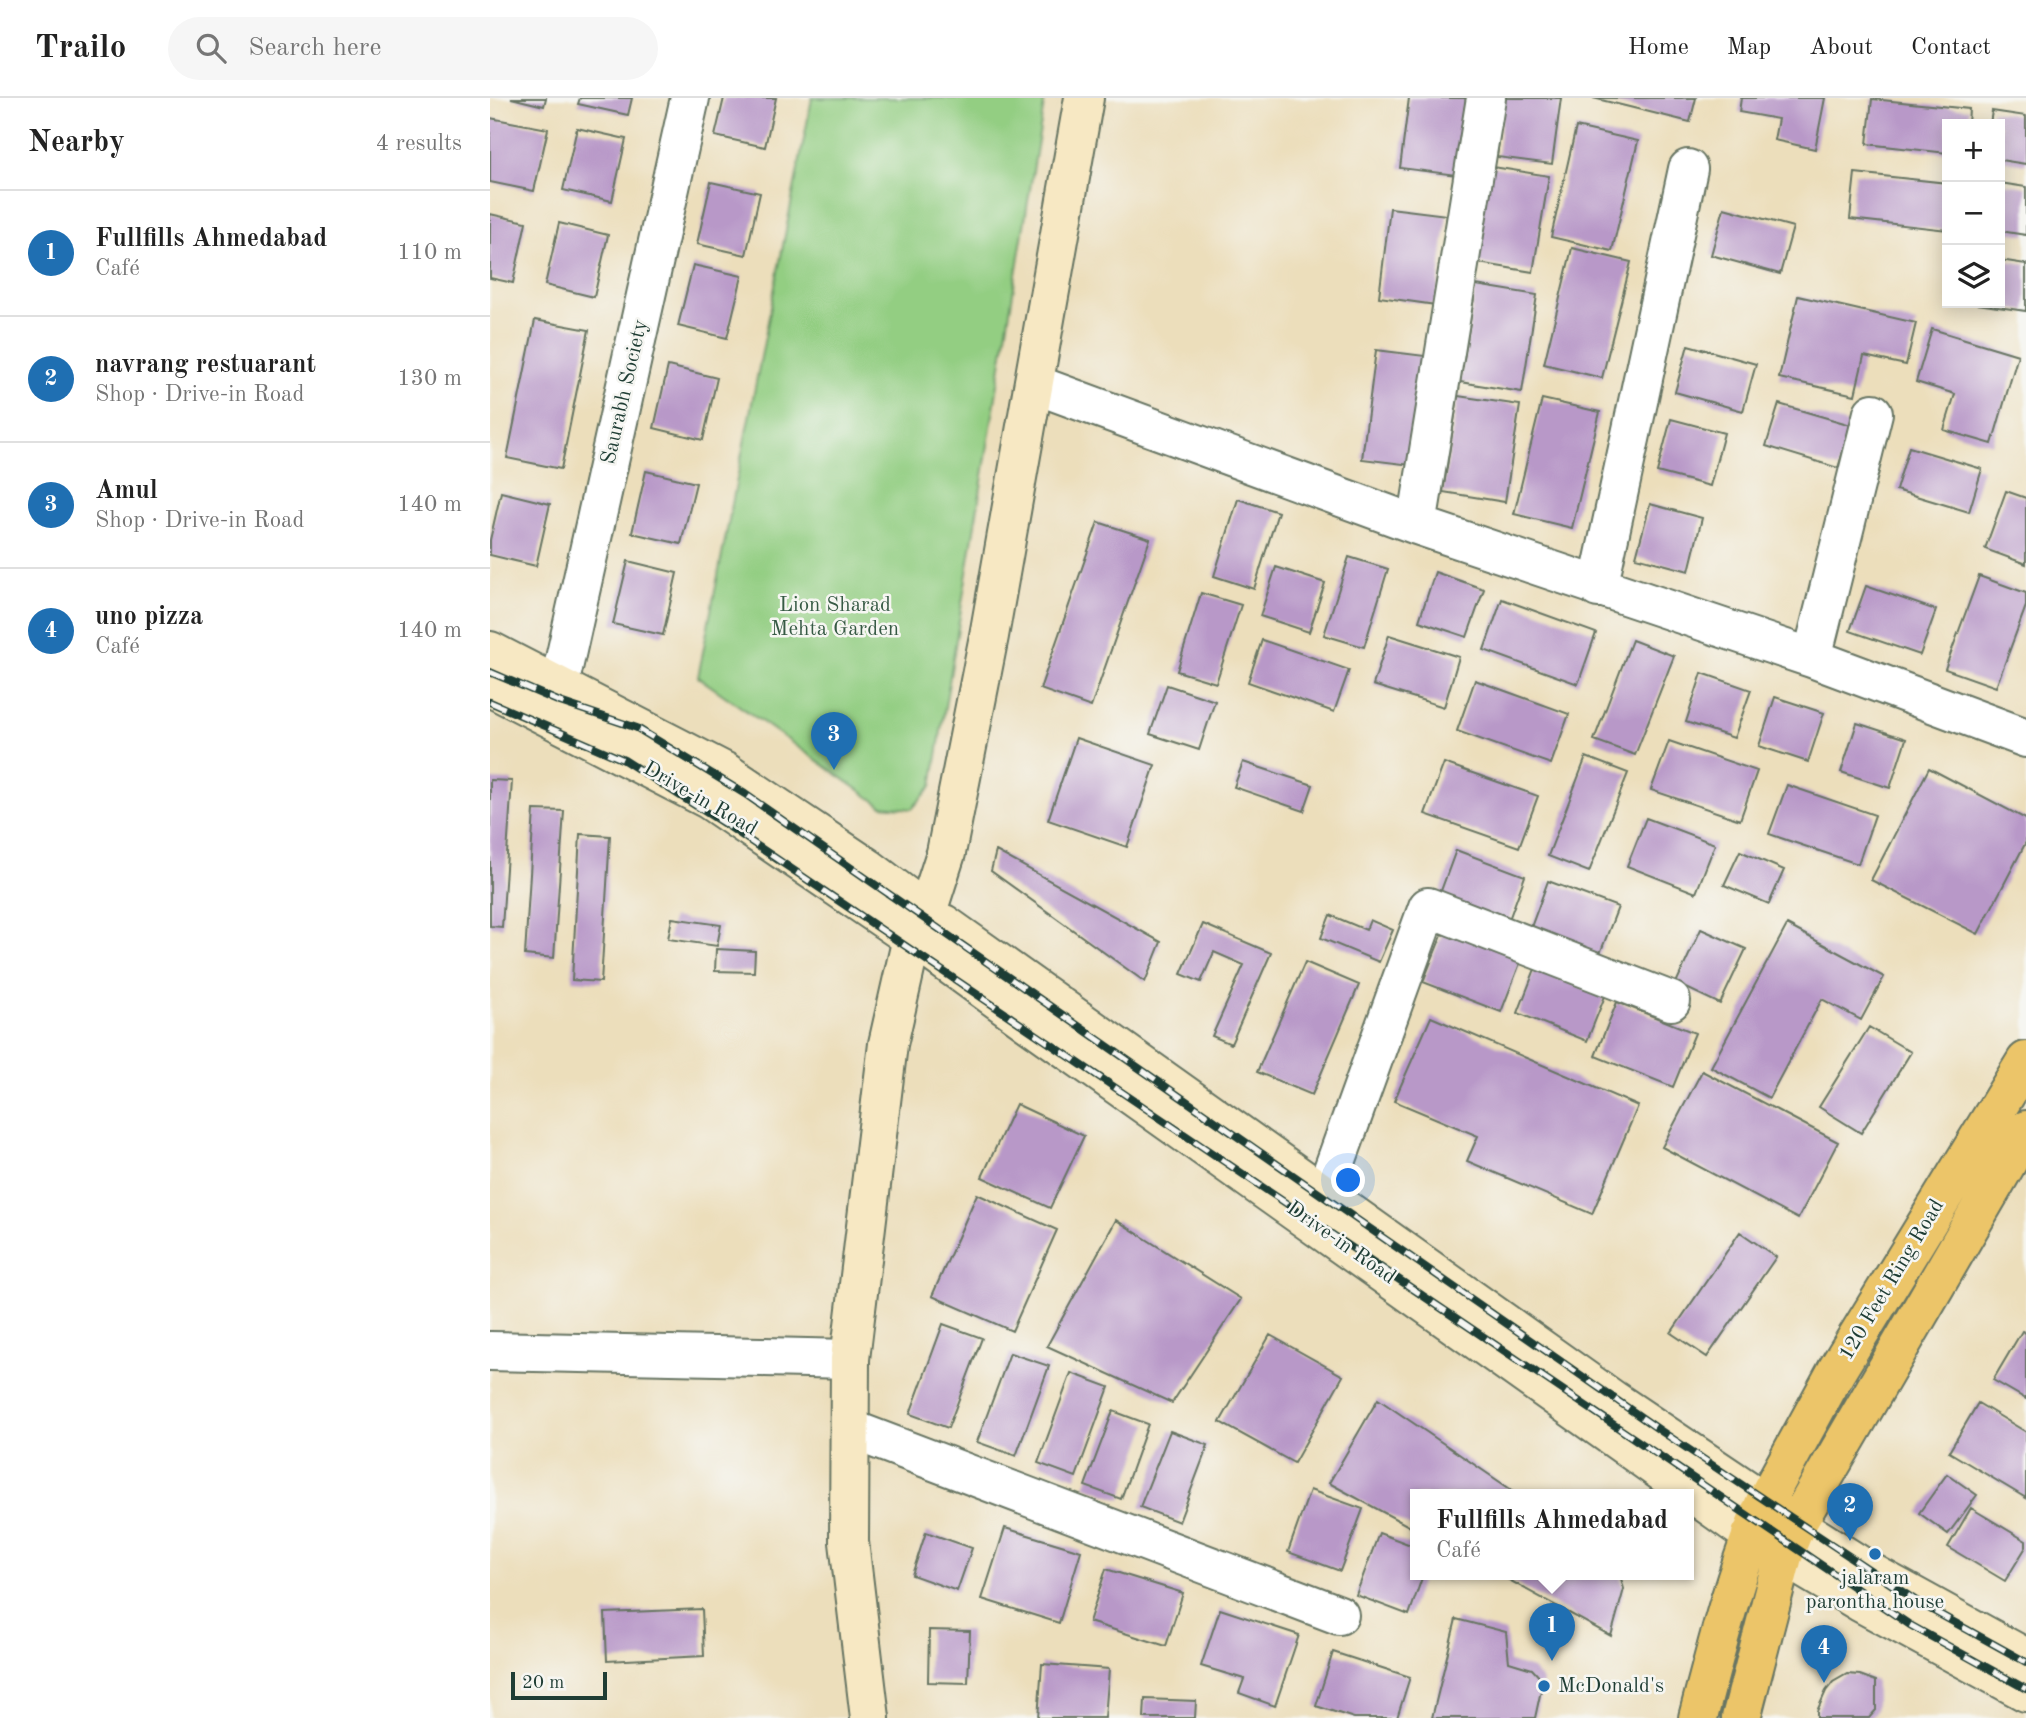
<!DOCTYPE html>
<meta charset="utf-8">
<style>
body{margin:0;font-family:"Old Standard TT",serif;background:#f6f6f6;color:#222}
.controls{position:absolute;right:21px;top:21px;display:grid;overflow:hidden;border-radius:0px;box-shadow:0 4px 18px #0003}
.controls button{width:63px;height:63px;display:grid;place-items:center;padding:0;border:0;border-bottom:2px solid #e0e0e0;background:#fff;color:#222;font:35px sans-serif}
.scale{position:absolute;left:21px;bottom:18px;width:96px;box-sizing:border-box;padding-left:7px;border:4px solid #1f3d34;border-top:0;font-size:19px;line-height:24px;white-space:nowrap;color:#1f3d34;-webkit-text-stroke:5px #f6f6f2;paint-order:stroke}
.you{position:absolute;left:859px;top:1083px;width:24px;height:24px;margin:-18px;border:5px solid #fff;border-radius:50%;background:#1a73e8;box-shadow:0 0 0 10px #1a73e833}
.badge{display:grid;place-items:center;width:46px;height:46px;border-radius:50%;background:#1f6fb2;color:#fff;font-size:23px;font-weight:700}
.pin{position:absolute;translate:-50% -58px;filter:drop-shadow(0 2px 4px #0008)}
.pin::after{content:'';position:absolute;top:37px;width:24px;height:21px;background:inherit;clip-path:polygon(0 0,100% 0,50% 100%)}
.popup{position:absolute;left:920px;top:1391px;width:284px;height:91px;box-sizing:border-box;display:grid;place-content:center;border-radius:0px;background:#fff;filter:drop-shadow(0 2px 5px #0005);font-size:23px;white-space:nowrap;color:#767676}
.popup b{font-size:26px;color:#222}
.popup::after{content:'';position:absolute;left:50%;top:100%;margin-left:-14px;border:14px solid transparent;border-top-color:#fff}
.list{margin:0;padding:0;list-style:none}
h2{display:flex;justify-content:space-between;align-items:center;height:91px;margin:0;padding:0 28px;font-size:30px}
h2 small{font-size:23px;font-weight:400;color:#767676}
.list li{display:grid;grid-template-columns:46px 1fr auto;gap:21px;align-items:center;box-sizing:border-box;height:126px;padding:0 28px;border-top:2px solid #e0e0e0}
.list b{display:block;font-size:26px;white-space:nowrap}
.list p{margin:0;font-size:23px;white-space:nowrap;color:#767676}
.list em{font-size:23px;font-style:normal;color:#767676}
.icon{flex:none;width:38px;height:38px;fill:none;stroke:currentColor;stroke-width:2;stroke-linecap:round;stroke-linejoin:round}
.map{position:relative;flex:none;width:1536px;height:1620px;overflow:hidden}
header{display:flex;align-items:center;gap:42px;box-sizing:border-box;height:98px;padding:0 35px;background:#fff;border-bottom:2px solid #e0e0e0}
header strong{font-size:33px}
nav{display:flex;gap:38px;margin-inline-start:auto;font-size:24px}
.search{width:490px;height:63px;background:#f6f6f6;display:flex;align-items:center;gap:18px;box-sizing:border-box;padding:0 24px;border-radius:38px;color:#767676;font-size:26px}
main{display:flex}
aside{flex:1;background:#fff}
.map>svg:first-child{display:block}
</style>
<header>
<strong>Trailo</strong>
<div class="search"><svg class="icon" aria-label="search" viewBox="0 0 24 24"><circle cx="10" cy="10" r="6"/><path d="M15 15l6 6"/></svg>Search here</div>
<nav><a>Home</a><a>Map</a><a>About</a><a>Contact</a></nav>
</header>
<main>
<aside>
<h2>Nearby<small>4 results</small></h2>
<ul class="list">
<li><span class="badge">1</span><div><b>Fullfills Ahmedabad</b><p>Café</p></div><em>110 m</em></li>
<li><span class="badge">2</span><div><b>navrang restuarant</b><p>Shop · Drive-in Road</p></div><em>130 m</em></li>
<li><span class="badge">3</span><div><b>Amul</b><p>Shop · Drive-in Road</p></div><em>140 m</em></li>
<li><span class="badge">4</span><div><b>uno pizza</b><p>Café</p></div><em>140 m</em></li>
</ul>
</aside>
<div class="map">
<svg width="1536" height="1620" viewBox="0 0 1536 1620">
<rect width="100%" height="100%" fill="#f6f6f2"/>
<filter id="ink" filterUnits="userSpaceOnUse"><feTurbulence type="fractalNoise" baseFrequency=".0143" numOctaves="2"/><feDisplacementMap in="SourceGraphic" scale="14" xChannelSelector="R" yChannelSelector="G"/><feConvolveMatrix kernelMatrix="1 2 1 2 8 2 1 2 1" color-interpolation-filters="sRGB"/></filter>
<filter id="wash" filterUnits="userSpaceOnUse"><feTurbulence type="fractalNoise" baseFrequency=".00686" numOctaves="4" result="noise"/><feDisplacementMap in="SourceGraphic" scale="28" xChannelSelector="R" yChannelSelector="G"/><feGaussianBlur stdDeviation="1.57" result="paint"/><feColorMatrix in="noise" values="0 0 0 0 0 0 0 0 0 0 0 0 0 0 0 0 0 1.4 0 .05"/><feComposite in="paint" operator="in"/></filter>
<g filter="url(#wash)">
<rect width="100%" height="100%" fill="#ecdebb"/>
<!-- green -->
<path fill="#93ce82" stroke="#59865b" stroke-width="2" d="M322,0H555L442,688L422,711L392,708L208,579Z"/>
<g id="blocks">
<!-- building -->
<path fill="#b898c8" d="M21,0H56L54,8Z
M90,0H142L138,17L88,6Z
M234,0H286L275,49L225,38Z
M919,0H976L966,77L910,70Z
M1014,0H1071L1062,66L1007,59Z
M1103,0H1206L1200,24Z
M1251,0H1335L1325,51L1284,42L1288,21L1249,14Z
M1382,1L1479,11L1478,26H1457V55L1377,46Z
M1502,13L1536,18V66L1510,62V26H1500Z
M0,20L58,31L44,93L0,84Z
M1086,29L1148,43L1122,153L1061,139Z
M87,30L136,41L122,103L73,92Z
M997,68L1059,78L1043,174L982,164Z
M1365,75L1457,85V132L1360,121Z
M221,84L270,95L256,157L207,146Z
M1510,85L1536,89V137L1510,133Z
M900,110L957,117L946,207L889,199Z
M1234,110L1303,129L1290,176L1221,157Z
M0,116L36,124L23,185L0,180Z
M69,125L118,137L104,199L55,187Z
M1082,150L1141,164L1112,280L1054,266Z
M1510,162L1536,166V213L1487,206L1510,205Z
M203,167L252,178L237,240L188,228Z
M986,187L1047,197L1032,294L970,284Z
M1308,198L1426,225L1416,267L1374,258L1365,297L1289,280Z
M45,222L99,232L71,371L17,360Z
M1442,231L1528,257L1502,346L1454,332L1465,296L1426,284Z
M1198,247L1266,266L1253,313L1185,294Z
M886,252L935,258L921,367L872,361Z
M178,268L227,280L213,342L164,330Z
M968,298L1030,307L1015,404L953,394Z
M1052,301L1110,314L1082,430L1024,416Z
M1289,306L1361,327L1348,370L1276,348Z
M1181,321L1234,335L1220,388L1167,374Z
M1419,349L1492,371L1479,414L1406,392Z
M156,373L206,385L191,446L142,435Z
M1516,393L1536,400V466L1495,451Z
M11,394L60,406L46,468L0,457V442Z
M748,401L788,414L764,491L724,478Z
M1160,406L1212,420L1199,473L1146,459Z
M608,424L660,441L601,609L550,591Z
M859,459L898,471L874,549L834,537Z
M138,463L187,475L173,537L123,526Z
M786,469L835,485L819,534L770,518Z
M945,474L994,491L977,539L929,523Z
M1489,478L1536,495V508L1506,589L1455,571Z
M1376,488L1446,512L1430,557L1360,533Z
M711,495L751,507L726,585L687,573Z
M1012,501L1106,535L1088,586L994,552Z
M899,537L969,559L954,609L883,587Z
M772,542L859,572L844,614L758,584Z
M1142,542L1184,558L1145,657L1104,642Z
M1212,575L1261,592L1244,640L1196,624Z
M985,582L1079,616L1061,666L967,633Z
M677,587L725,603L709,652L660,636Z
M1285,599L1334,615L1318,664L1269,648Z
M1367,625L1416,641L1400,690L1351,674Z
M586,640L665,667L637,749L558,722Z
M1179,643L1267,673L1250,722L1161,692Z
M1096,659L1138,675L1099,774L1058,758Z
M753,664L823,687L814,713L744,689Z
M954,665L1048,698L1029,749L935,716Z
M1439,670L1536,721V744L1488,836L1381,782Z
M0,682L22,683L12,829L0,828Z
M1297,687L1385,717L1368,766L1279,736Z
M44,712L74,713L64,860L35,857Z
M1156,720L1225,746L1206,795L1137,768Z
M90,736L120,738L111,884L82,882Z
M966,752L1035,778L1017,827L948,801Z
M506,753L671,844L655,884L501,773Z
M1250,753L1294,772L1279,806L1234,787Z
M1058,783L1128,809L1109,858L1040,832Z
M840,817L876,832L880,822L903,832L889,864L831,840Z
M182,820L231,827L227,848L178,841Z
M713,826L781,855L741,946L722,938L754,867L724,854L711,884L691,876Z
M1297,827L1394,879L1371,922L1332,901L1279,1000L1221,969Z
M955,829L1032,860L1011,914L933,884Z
M1211,831L1256,851L1230,906L1186,885Z
M226,851L265,853L264,874L225,873Z
M815,864L869,887L822,997L767,974Z
M1045,871L1115,898L1097,943L1028,915Z
M1127,904L1205,935L1183,989L1105,958Z
M941,919L1148,1008L1102,1116L977,1063L988,1038L904,1003Z
M1379,929L1421,954L1371,1035L1329,1009Z
M1212,973L1348,1044L1308,1121L1172,1049Z
M526,1006L594,1038L560,1110L492,1079Z
M487,1096L567,1132L522,1233L442,1198Z
M626,1122L751,1201L682,1305L557,1248Z
M1250,1134L1286,1159L1217,1259L1181,1235Z
M453,1226L492,1240L458,1330L420,1316Z
M1532,1233L1536,1235V1301L1503,1282Z
M780,1237L853,1278L804,1365L730,1324Z
M520,1255L559,1268L526,1358L487,1344Z
M581,1275L619,1289L586,1379L548,1365Z
M888,1301L1029,1397H926V1432L839,1385Z
M1488,1305L1536,1334V1400L1459,1354Z
M623,1313L658,1326L631,1401L595,1388Z
M680,1333L718,1347L689,1424L650,1409Z
M1457,1376L1487,1397L1458,1436L1429,1415Z
M820,1392L873,1411L850,1473L798,1454Z
M1481,1410L1536,1443V1449L1515,1483L1458,1449Z
M515,1430L591,1453L569,1525L492,1501Z
M436,1434L482,1450L467,1493L422,1477Z
M889,1435L926,1449V1477H933L919,1517L866,1497Z
M616,1471L693,1495L676,1548L599,1524Z
M1010,1477H1130L1134,1491L1121,1538Z
M212,1511L214,1558L117,1563L115,1515Z
M730,1511L809,1537L785,1608L749,1595L754,1581L711,1568Z
M966,1521L1016,1534L1019,1564L1042,1571L1053,1583L1045,1620H942Z
M439,1532L480,1533L478,1585L438,1584Z
M843,1554L920,1579L907,1620H864L826,1608Z
M552,1566L619,1571L615,1620H548Z
M1357,1576L1370,1577L1386,1583V1612L1379,1620H1327V1613L1336,1593L1343,1584Z
M655,1601L706,1603L705,1620H654Z"/>
</g>
</g>
<g filter="url(#ink)">
<use href="#blocks" fill-opacity="0" stroke="#677563" stroke-width="2"/>
<g fill="none" stroke-linecap="round" stroke-linejoin="round">
<!-- street casing -->
<g stroke="#677563" stroke-width="42">
<path id="street" d="M544,286L927,427L1322,560L1536,640
M927,427L996,0
M1108,490L1198,71
M1322,560L1383,315
M69,588L200,0
M834,1097L938,809L1181,903
M0,1253L360,1261
M360,1331L849,1517"/>
</g>
<!-- secondary casing -->
<g stroke="#677563" stroke-width="42">
<path id="secondary" d="M0,553L235,674L378,770L423,804
M0,589L218,701L441,853L443,848
M437,814L456,755L499,538L594,0
M454,826L1123,1302L1275,1404
M441,853L537,923L1261,1437
M1306,1427L1385,1477L1536,1560
M1293,1458L1370,1504L1536,1594
M380,1620L359,1444L360,1261L398,946L422,840"/>
</g>
<!-- primary casing -->
<g stroke="#677563" stroke-width="42">
<path id="primary" d="M1275,1404L1347,1272L1536,963
M1306,1427L1536,1032
M1208,1620C1227,1547 1245,1474 1275,1404L1306,1427L1293,1458L1261,1437
M1251,1620L1293,1458"/>
</g>
<!-- street -->
<use href="#street" stroke="#fff" stroke-width="38"/>
<!-- secondary -->
<use href="#secondary" stroke="#f7e8c3" stroke-width="38"/>
<!-- primary -->
<use href="#primary" stroke="#ecc569" stroke-width="38"/>
<!-- rail casing -->
<g stroke="#1f3d34" stroke-width="8">
<path id="rail" d="M0,574L70,604L147,630L255,696L1171,1333L1431,1506L1536,1564
M0,604L134,662L238,728L1420,1527L1536,1591"/>
</g>
<!-- rail -->
<use href="#rail" stroke="#f6f6f2" stroke-width="5" stroke-dasharray="16" stroke-linecap="butt"/>
</g>
</g>
<!-- markers -->
<g fill="#1f6fb2" stroke="#f6f6f2" stroke-width="2.5">
<circle cx="1385" cy="1456" r="7"/>
<circle cx="1054" cy="1588" r="7"/>
</g>
<g text-anchor="middle" dominant-baseline="central" stroke-width="5" stroke-linejoin="round" paint-order="stroke">
<!-- street labels -->
<g font-size="21" fill="#1f3d34" stroke="#f6f6f2">
<text transform="translate(135 294) rotate(-77)">Saurabh Society</text>
<text transform="translate(210 701) rotate(30)">Drive-in Road</text>
<text transform="translate(851 1145) rotate(35)">Drive-in Road</text>
<text transform="translate(1402 1182) rotate(-59)">120 Feet Ring Road</text>
</g>
<!-- park labels -->
<g font-size="21" fill="#365a44" stroke="#f6f6f2">
<text x="345" y="507">Lion Sharad<tspan x="345" dy="24">Mehta Garden</tspan></text>
</g>
<!-- poi labels -->
<g font-size="21" fill="#1f3d34" stroke="#f6f6f2">
<text x="1385" y="1480">jalaram<tspan x="1385" dy="24">parontha house</tspan></text>
<text x="1068" y="1588" text-anchor="start">McDonald's</text>
</g>
</g>
</svg>
<div class="controls">
<button>+</button>
<button>−</button>
<button><svg class="icon" aria-label="layers" viewBox="0 0 24 24"><path d="M12 4l9 5-9 5-9-5zM3 14l9 5 9-5"/></svg></button>
</div>
<div class="scale">20 m</div>
<div class="you"></div>
<div class="pin badge" style="left:1062px;top:1563px">1</div>
<div class="popup"><b>Fullfills Ahmedabad</b>Café</div>
<div class="pin badge" style="left:1360px;top:1443px">2</div>
<div class="pin badge" style="left:344px;top:672px">3</div>
<div class="pin badge" style="left:1334px;top:1585px">4</div>
</div>
</main>
